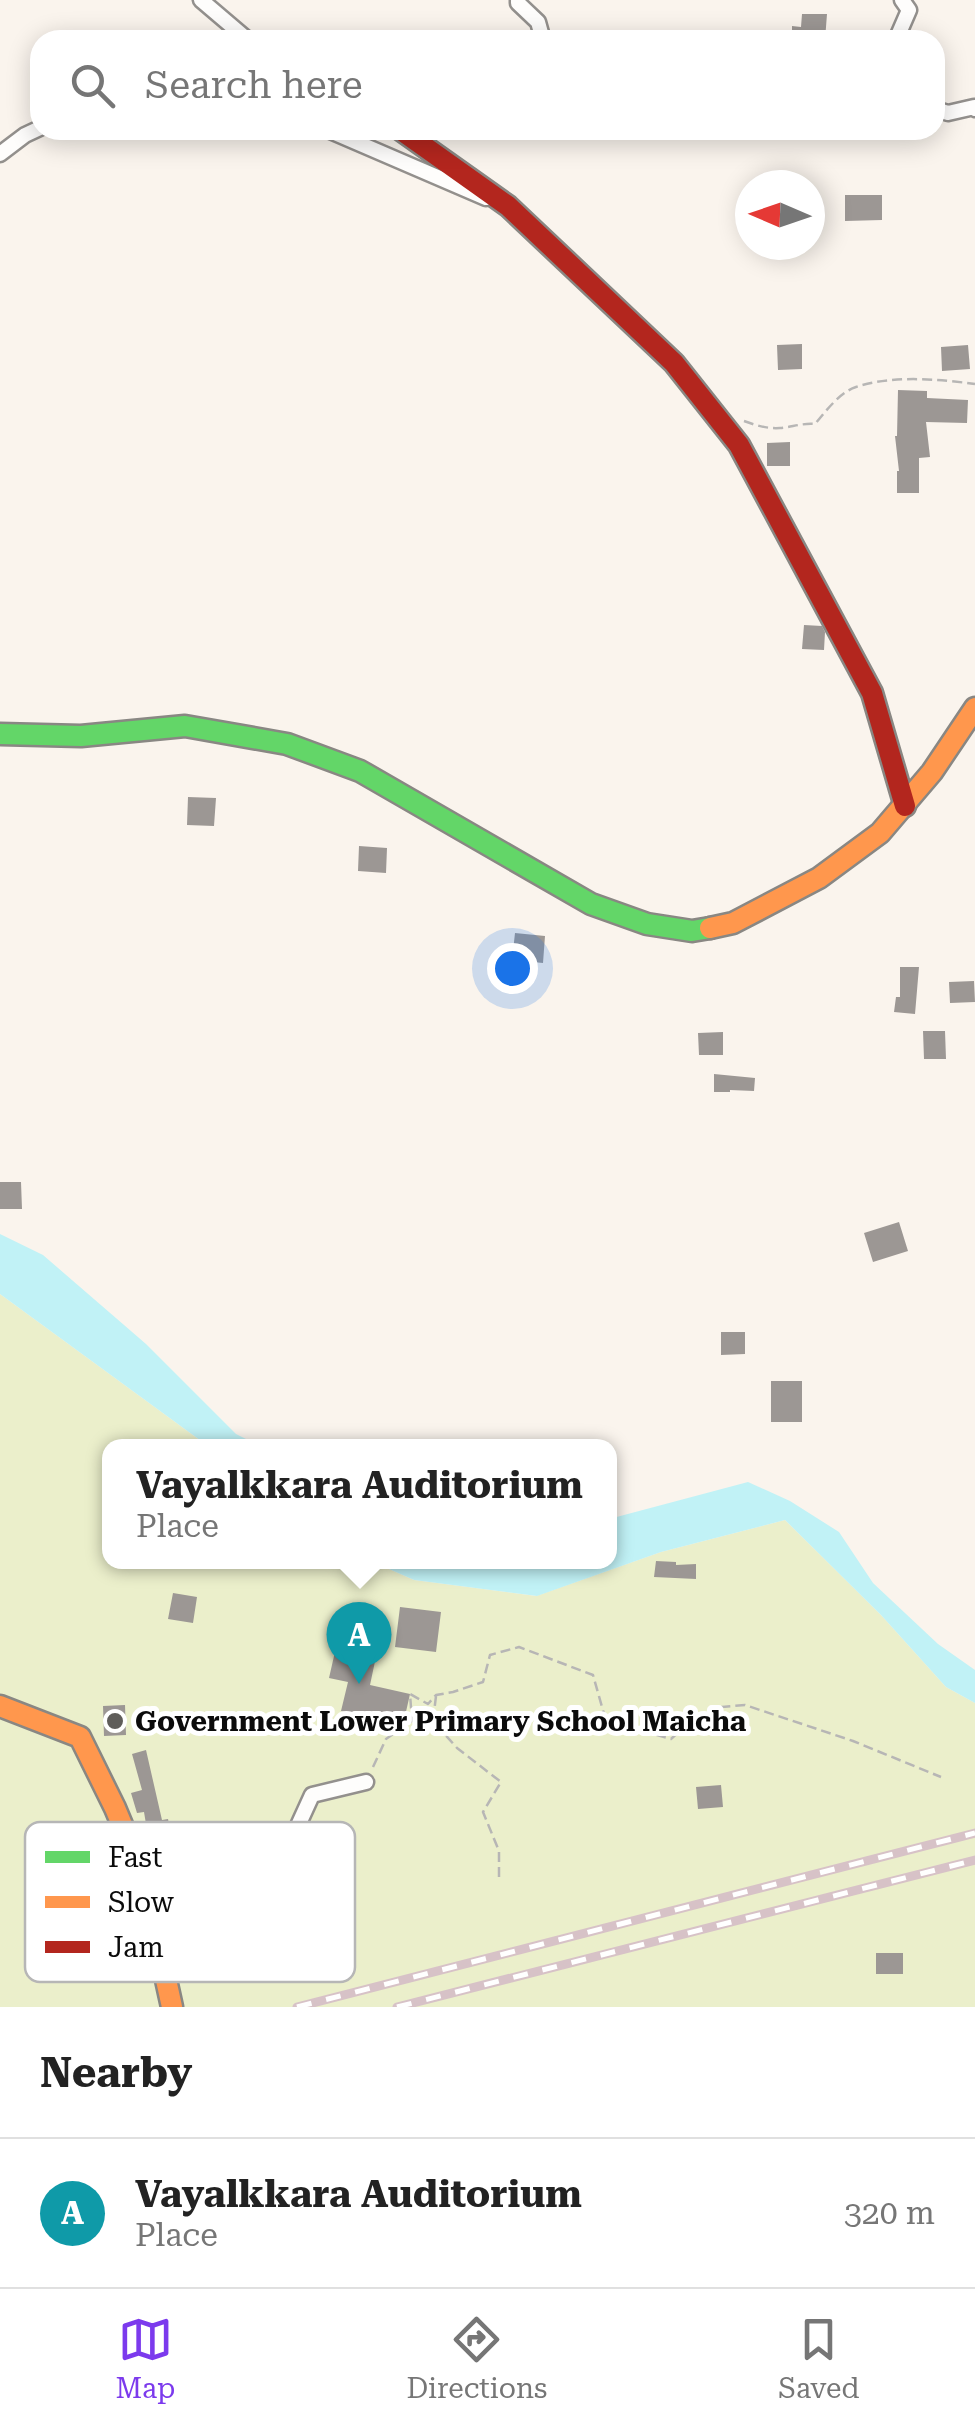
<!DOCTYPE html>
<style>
body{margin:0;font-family:"Roboto Serif",serif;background:#f6f6f6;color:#222}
.compass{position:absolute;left:735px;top:170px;width:90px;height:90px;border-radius:50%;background:#fff;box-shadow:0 5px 25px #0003;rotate:272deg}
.you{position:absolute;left:512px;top:968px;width:35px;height:35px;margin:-25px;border:8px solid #fff;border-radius:50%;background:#1a73e8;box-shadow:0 0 0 15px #1a73e833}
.badge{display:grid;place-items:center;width:65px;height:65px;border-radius:50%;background:#7c3aed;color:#fff;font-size:32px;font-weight:700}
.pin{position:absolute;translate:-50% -82px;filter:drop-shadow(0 2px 5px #0008)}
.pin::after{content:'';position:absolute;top:52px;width:35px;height:30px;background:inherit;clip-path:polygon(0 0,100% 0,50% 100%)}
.popup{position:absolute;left:102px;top:1439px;width:515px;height:130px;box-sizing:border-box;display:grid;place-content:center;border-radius:20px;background:#fff;filter:drop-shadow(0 2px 8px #0005);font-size:32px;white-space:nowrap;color:#767676}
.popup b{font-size:38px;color:#222}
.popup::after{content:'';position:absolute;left:50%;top:100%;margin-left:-20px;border:20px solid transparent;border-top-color:#fff}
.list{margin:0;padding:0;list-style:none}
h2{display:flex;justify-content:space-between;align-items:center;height:130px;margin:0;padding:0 40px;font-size:42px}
h2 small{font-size:32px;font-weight:400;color:#767676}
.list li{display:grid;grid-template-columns:65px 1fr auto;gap:30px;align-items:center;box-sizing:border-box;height:150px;padding:0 40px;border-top:2px solid #e0e0e0}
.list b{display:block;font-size:38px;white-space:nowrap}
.list p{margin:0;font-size:32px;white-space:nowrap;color:#767676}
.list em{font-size:32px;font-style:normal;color:#767676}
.icon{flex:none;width:55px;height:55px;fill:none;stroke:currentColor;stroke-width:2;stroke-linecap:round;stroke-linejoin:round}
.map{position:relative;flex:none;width:975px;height:2007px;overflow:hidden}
.search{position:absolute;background:#fff;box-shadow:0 5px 25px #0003;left:30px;right:30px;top:30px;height:110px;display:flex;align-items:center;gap:25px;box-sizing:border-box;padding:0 35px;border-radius:30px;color:#767676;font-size:38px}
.sheet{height:280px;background:#fff}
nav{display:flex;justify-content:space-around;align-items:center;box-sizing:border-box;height:140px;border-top:2px solid #e0e0e0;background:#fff;font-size:28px;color:#767676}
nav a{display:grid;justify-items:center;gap:5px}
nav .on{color:#7c3aed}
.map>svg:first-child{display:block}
</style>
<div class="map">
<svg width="975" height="2007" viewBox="0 0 975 2007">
<rect width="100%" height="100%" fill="#faf4ed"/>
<!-- green -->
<path fill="#ebefcb" d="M0,1294L208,1446H109V1562H373L414,1580L536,1596L661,1552L785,1520L881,1615L946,1687L975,1703V2007H0Z"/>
<!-- water -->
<path fill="#c1f2f6" d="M0,1234L43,1255L146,1344L236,1434L260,1446H208L0,1294Z
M748,1482L790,1501L839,1532L873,1583L938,1644L975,1670V1703L946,1687L881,1615L785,1520L661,1552L537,1596L414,1580L373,1562H609V1519Z"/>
<!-- building -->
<path fill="#9c9794" d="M802,14H827L825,40H792V26L801,27Z
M845,195H882V220L845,221Z
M802,344V369L778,370L777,345Z
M968,345L970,369L942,371L941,347Z
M898,390L927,391V398L968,400L967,423L926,422L930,457L919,458V493H897V471H899L895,436H897Z
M790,442V466H767V443Z
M804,625L822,626L825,632L824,650L802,649Z
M188,797L216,798L214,826L187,825Z
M359,846L387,848L386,873L358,871Z
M515,933L545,936L543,963L512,960Z
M900,967H919L915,1014L894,1012L896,997H900Z
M974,981L975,1002L950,1003L949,982Z
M923,1031H945L946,1059H924Z
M723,1032V1055H699L698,1033Z
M714,1074L755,1078L754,1091L730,1090V1092H714Z
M0,1182H21L22,1209H0Z
M899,1222L908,1251L873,1262L864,1233Z
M721,1332H745V1354L721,1355Z
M771,1381H802V1422H771Z
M656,1561L676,1562V1565L696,1564V1579L654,1577Z
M173,1593L197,1597L193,1623L168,1619Z
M400,1607L441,1612L436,1652L395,1647Z
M337,1643L377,1652L370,1685L410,1694L403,1725L341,1711L348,1682L329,1678Z
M125,1705L126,1735L104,1736L103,1706Z
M146,1750L162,1820L168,1819L173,1843L150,1848L144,1812L137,1813L131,1793L142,1790L132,1754Z
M721,1785L723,1807L698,1809L696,1787Z
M207,1871L209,1894L192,1896V1893L163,1900L159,1882Z
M319,1880L343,1881V1903H319Z
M876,1953H903V1974H876Z"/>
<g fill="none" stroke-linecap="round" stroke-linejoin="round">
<!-- street casing -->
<g stroke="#93908d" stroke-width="19">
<path id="street" d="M201,0L248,40
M518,0V3L538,22L543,40
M896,40L909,10L902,0
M935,109L948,113L974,107L975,109
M328,130L486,198
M0,154L25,135L40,128
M143,1875L216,1857L271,1853L291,1841L312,1795L366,1782"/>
</g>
<!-- fast casing -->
<g stroke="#898783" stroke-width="25">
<path id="fast" d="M0,734L81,736L185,726L287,744L360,771L591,904L647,924L692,931L710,928"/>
</g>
<!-- slow casing -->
<g stroke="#898783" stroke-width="25">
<path id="slow" d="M710,928L733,923L819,878L880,833L932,772L975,708
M0,1706L80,1737L115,1808L143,1875L172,2007"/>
</g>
<!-- jam casing -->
<g stroke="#898783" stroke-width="25">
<path id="jam" d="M401,130L508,206L674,363L739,445L872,693L905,806"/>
</g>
<!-- path -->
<path stroke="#b7b6b5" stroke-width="2.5" stroke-dasharray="10 5" stroke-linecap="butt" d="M744,421C755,425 767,429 780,428C792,427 802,423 815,424C826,411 840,392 856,387C892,375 938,379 975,384
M436,1696L433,1721L457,1748L501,1782L483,1812L499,1851V1880
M373,1767L386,1739L412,1721L410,1694L428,1704L436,1695L453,1692L483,1682L490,1655L519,1647L593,1675L604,1714L642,1731L671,1739L694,1718L722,1707L745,1705L853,1741L941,1777"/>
<!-- street -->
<use href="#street" stroke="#fefdfc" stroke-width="14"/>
<!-- fast -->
<use href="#fast" stroke="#63d668" stroke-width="20"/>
<!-- slow -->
<use href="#slow" stroke="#ff974d" stroke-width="20"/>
<!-- jam -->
<use href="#jam" stroke="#b3261e" stroke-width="20"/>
<!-- rail casing -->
<g stroke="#d7c2c7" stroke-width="9">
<path id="rail" d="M297,2007L975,1833
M397,2007L975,1860"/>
</g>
<!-- rail -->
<use href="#rail" stroke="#fff" stroke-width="5" stroke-dasharray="15" stroke-linecap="butt"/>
</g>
<!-- markers -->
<circle fill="#5f5d5a" stroke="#fff" stroke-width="4" cx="115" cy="1721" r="10"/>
<g text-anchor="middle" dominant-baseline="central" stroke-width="10" stroke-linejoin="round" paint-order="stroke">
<!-- poi labels -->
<g font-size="28" font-weight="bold" fill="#0b0b0b" stroke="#fff" text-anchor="start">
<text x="135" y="1721">Government Lower Primary School Maicha</text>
</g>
</g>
<!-- legend -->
<rect x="25" y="1822" width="330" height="160" rx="15" fill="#fff" stroke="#b6b6b6" stroke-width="2.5"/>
<rect x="45" y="1851" width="45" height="12" fill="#63d668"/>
<rect x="45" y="1896" width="45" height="12" fill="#ff974d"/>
<rect x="45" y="1941" width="45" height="12" fill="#b3261e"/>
<g font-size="28" fill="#0b0b0b">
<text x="108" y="1867">Fast</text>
<text x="108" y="1912">Slow</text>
<text x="108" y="1957">Jam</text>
</g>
</svg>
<svg class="compass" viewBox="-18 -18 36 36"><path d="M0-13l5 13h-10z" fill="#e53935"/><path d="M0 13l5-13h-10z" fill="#767676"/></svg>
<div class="you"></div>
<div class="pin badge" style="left:359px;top:1684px;background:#0f9aa8">A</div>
<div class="popup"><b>Vayalkkara Auditorium</b>Place</div>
<div class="search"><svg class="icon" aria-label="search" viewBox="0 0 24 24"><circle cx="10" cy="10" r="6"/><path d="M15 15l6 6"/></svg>Search here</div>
</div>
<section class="sheet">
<h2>Nearby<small></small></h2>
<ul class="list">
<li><span class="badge" style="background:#0f9aa8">A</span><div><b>Vayalkkara Auditorium</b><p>Place</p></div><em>320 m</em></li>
</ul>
</section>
<nav>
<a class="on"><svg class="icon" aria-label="map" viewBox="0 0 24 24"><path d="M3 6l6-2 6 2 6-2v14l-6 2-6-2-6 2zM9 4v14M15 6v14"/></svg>Map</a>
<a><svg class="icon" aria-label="directions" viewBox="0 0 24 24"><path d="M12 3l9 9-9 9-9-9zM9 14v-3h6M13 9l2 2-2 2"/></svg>Directions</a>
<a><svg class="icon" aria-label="saved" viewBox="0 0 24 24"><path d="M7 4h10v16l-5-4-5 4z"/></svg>Saved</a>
</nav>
